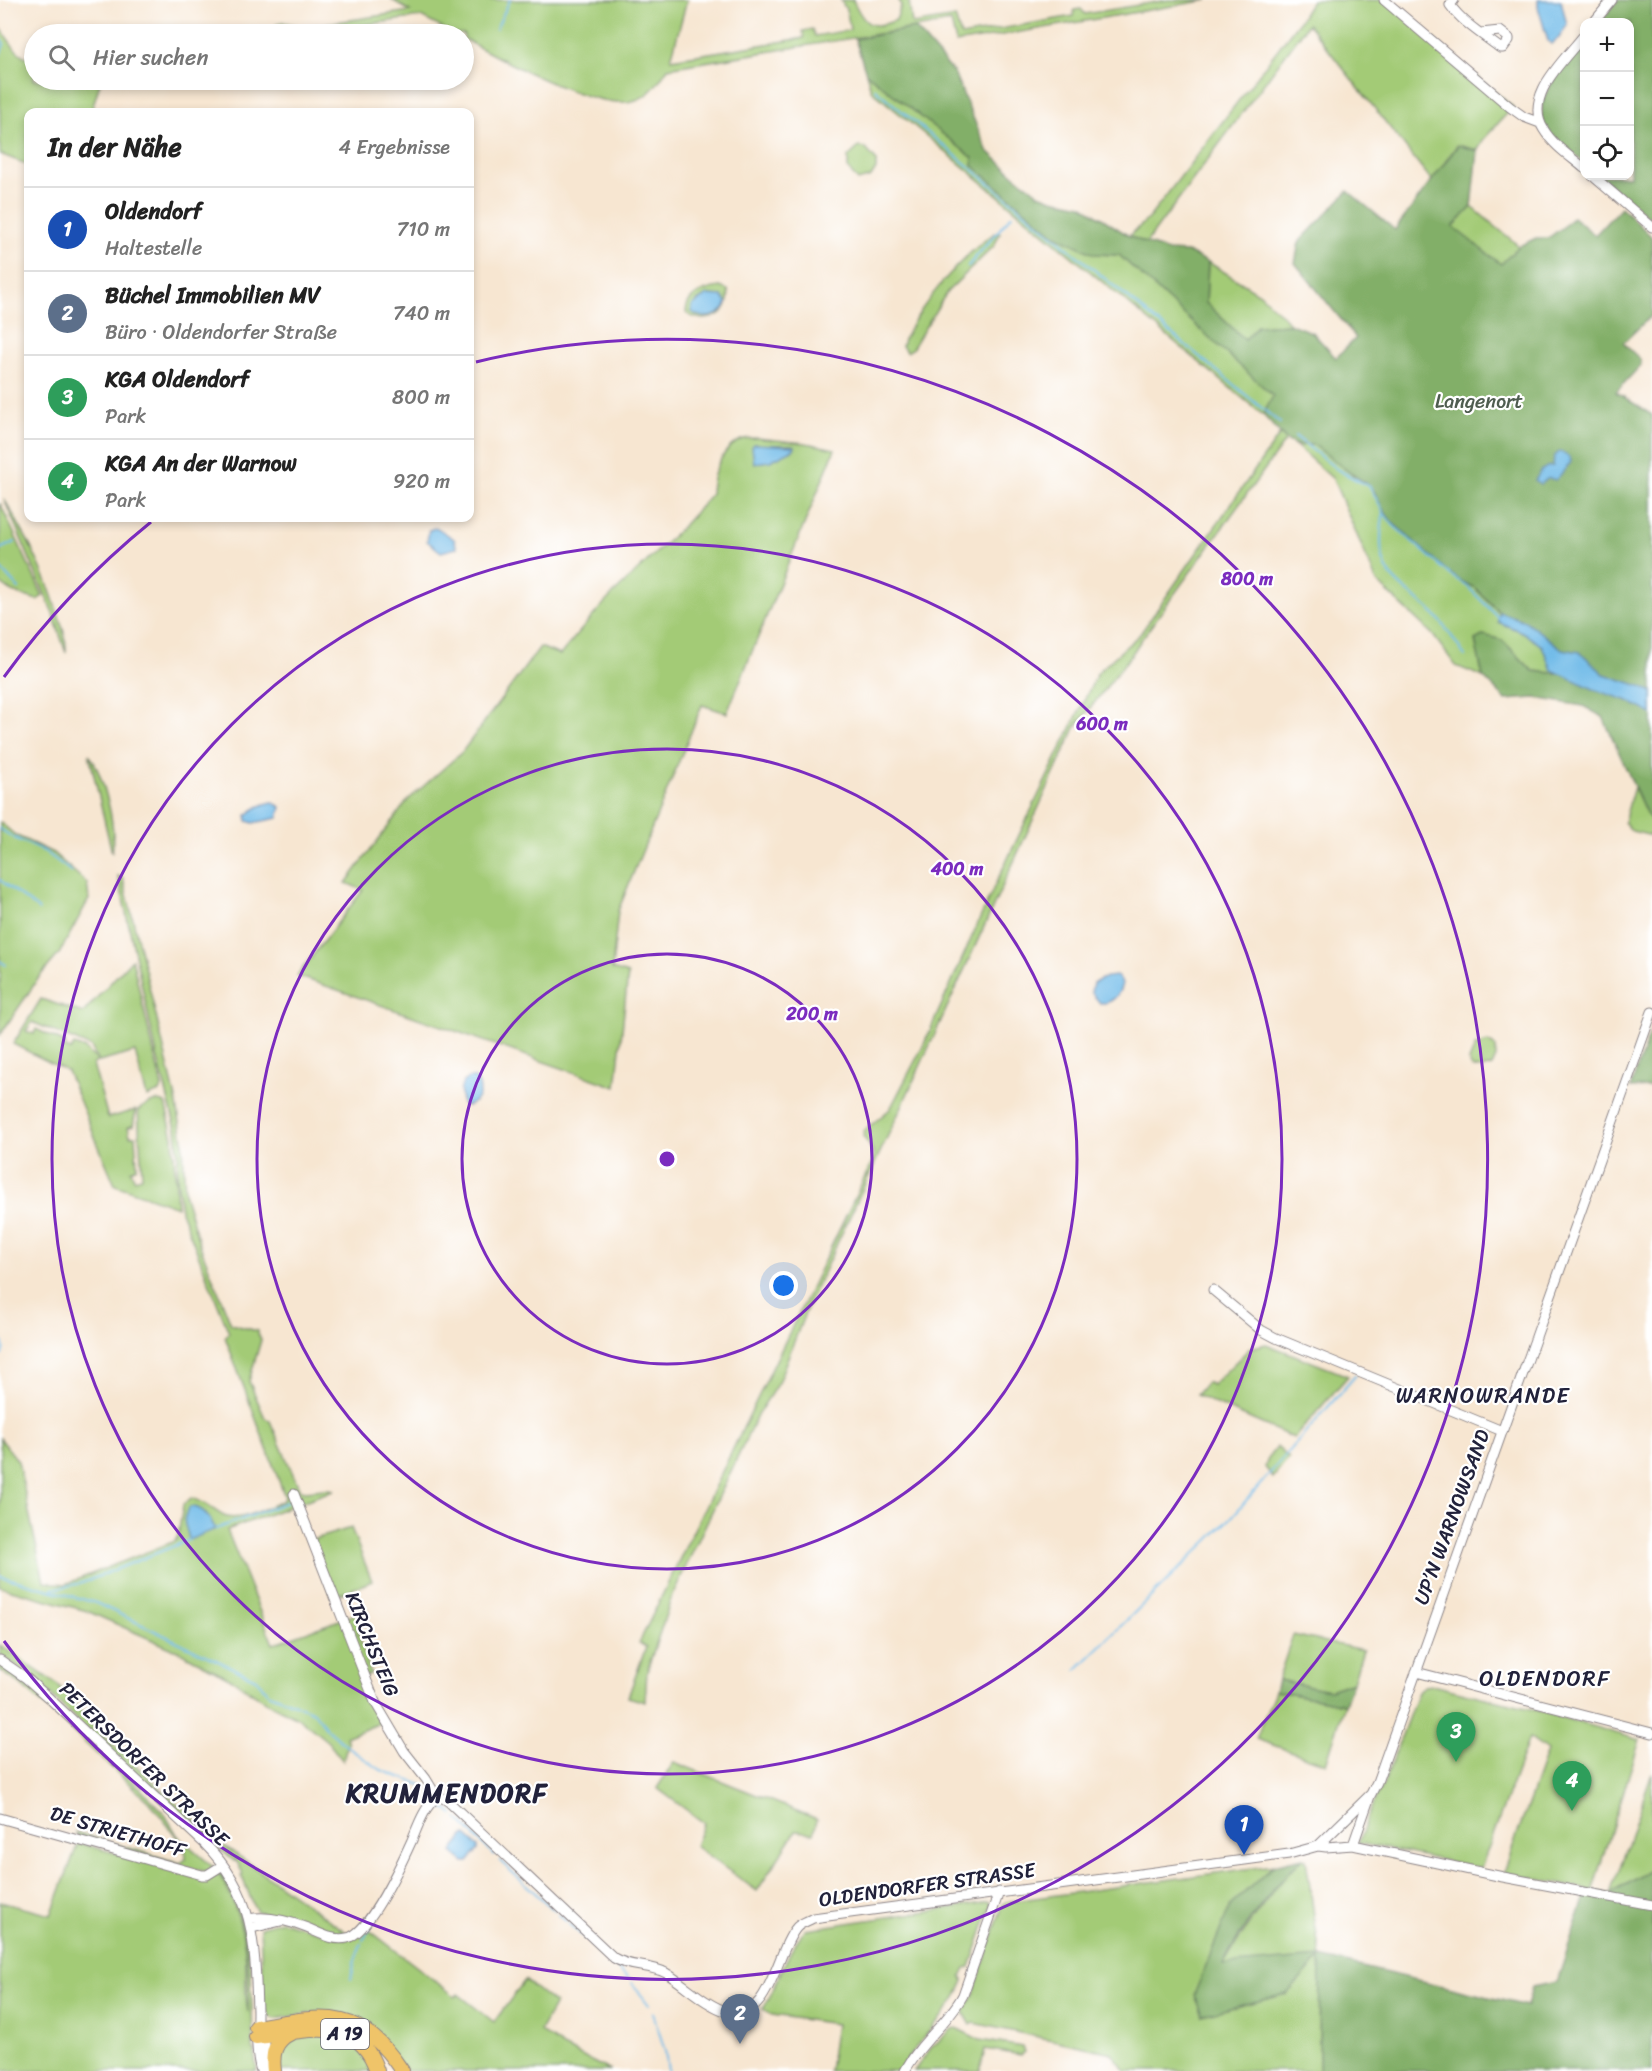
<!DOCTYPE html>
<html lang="de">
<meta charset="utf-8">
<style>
body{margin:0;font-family:Sriracha,sans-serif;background:#f6f6f6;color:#222}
.controls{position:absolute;right:18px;top:18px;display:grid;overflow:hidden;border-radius:12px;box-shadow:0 3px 9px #0003}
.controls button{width:54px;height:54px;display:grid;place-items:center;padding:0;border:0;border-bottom:2px solid #e0e0e0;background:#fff;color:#222;font:30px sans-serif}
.you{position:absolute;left:784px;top:1286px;width:21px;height:21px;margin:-15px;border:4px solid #fff;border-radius:50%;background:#1a73e8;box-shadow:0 0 0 9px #1a73e833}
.badge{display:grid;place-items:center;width:39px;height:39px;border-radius:50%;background:#d1495b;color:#fff;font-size:20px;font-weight:700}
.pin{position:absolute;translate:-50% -50px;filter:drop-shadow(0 2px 3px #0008)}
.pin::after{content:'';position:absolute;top:32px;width:21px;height:18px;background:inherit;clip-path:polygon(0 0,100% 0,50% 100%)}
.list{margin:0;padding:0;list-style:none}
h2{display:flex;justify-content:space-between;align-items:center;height:78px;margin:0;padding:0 24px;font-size:26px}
h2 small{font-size:20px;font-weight:400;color:#767676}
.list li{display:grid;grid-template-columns:39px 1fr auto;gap:18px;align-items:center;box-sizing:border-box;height:84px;padding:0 24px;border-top:2px solid #e0e0e0}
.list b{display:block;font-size:22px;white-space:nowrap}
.list p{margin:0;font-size:20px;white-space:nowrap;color:#767676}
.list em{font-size:20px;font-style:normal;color:#767676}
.icon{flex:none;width:33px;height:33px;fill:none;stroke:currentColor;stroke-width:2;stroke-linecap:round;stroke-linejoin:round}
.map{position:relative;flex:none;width:1652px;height:2071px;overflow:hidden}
.search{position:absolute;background:#fff;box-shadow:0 3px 9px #0003;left:24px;top:24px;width:450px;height:66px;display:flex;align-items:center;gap:15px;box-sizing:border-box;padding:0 21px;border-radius:33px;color:#767676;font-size:22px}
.panel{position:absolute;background:#fff;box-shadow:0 3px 9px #0003;left:24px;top:108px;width:450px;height:414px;border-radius:12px}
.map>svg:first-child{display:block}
</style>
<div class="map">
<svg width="1652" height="2071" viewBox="0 0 1652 2071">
<rect width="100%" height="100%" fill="#fff"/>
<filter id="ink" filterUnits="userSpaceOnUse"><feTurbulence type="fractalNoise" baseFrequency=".0167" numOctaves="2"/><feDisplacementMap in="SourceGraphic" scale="12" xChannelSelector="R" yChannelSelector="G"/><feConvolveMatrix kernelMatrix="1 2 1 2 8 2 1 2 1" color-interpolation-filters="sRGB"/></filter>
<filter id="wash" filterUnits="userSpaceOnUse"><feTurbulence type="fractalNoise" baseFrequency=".008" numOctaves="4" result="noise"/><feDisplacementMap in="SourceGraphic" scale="24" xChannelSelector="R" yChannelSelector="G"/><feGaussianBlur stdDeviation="1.35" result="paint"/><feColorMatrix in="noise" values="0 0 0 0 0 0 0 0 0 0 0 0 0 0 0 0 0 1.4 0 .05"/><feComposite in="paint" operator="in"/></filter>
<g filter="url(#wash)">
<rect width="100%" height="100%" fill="#f7e6d1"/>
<!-- green -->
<path fill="#a3cb76" stroke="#627658" stroke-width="1.5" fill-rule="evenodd" d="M392,0H687L671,59L804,38L803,31L812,29L815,36L850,30L847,12L841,0H853C864,24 870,31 896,20L901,6L899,0H909L912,24L955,17L961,36L1073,16L1074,10L1081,9L1085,14L1168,0H1208L956,43L951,22L668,68C660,80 651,95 636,100C599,114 498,58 464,39V34H454L421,17L295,34H257L269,33L276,25L282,22L304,27L410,11Z
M1312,0H1386L1513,107L1483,140L1478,150L1457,145L1432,181L1308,24L1146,243L1129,236L1149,218L1300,20Z
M0,27C9,39 17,59 34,58V80H101L91,112H28V165L0,154Z
M866,73L973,158V166L1094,254L1119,255L1274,396L1263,415L871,90Z
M859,147L865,148L876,160V169L871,177L858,181L848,169V157Z
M1472,207L1519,246L1501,265L1452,227Z
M996,232L1000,233L994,246L947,292L912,349L907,352L902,346L904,339C925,299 960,257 996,232Z
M1208,262L1260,294L1291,324L1257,326L1245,340L1206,303Z
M720,287L728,290C733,315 705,327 686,313C686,295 705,289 720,287ZM707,295L722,296L709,317L696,315L697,301Z
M1280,434L1286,440L1141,640L1132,654L1075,728L901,1108L809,1303L778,1383L758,1414L672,1596L647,1671L645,1702L628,1697L646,1647L639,1643L873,1160V1151L863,1136L864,1131L890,1109L924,1044L994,887L1098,672L1140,634Z
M756,438L806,443L835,449L727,713L702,705L618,911L612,969L628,974L616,1087L297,976L363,890L346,883L408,800L462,752L540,647L560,655C578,634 595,612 615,592C648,560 682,530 711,494C711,476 721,451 737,442C743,438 749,438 756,438ZM761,445H792L795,446L794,449L770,461L754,463Z
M1295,445H1314L1350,473L1366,483L1374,491L1382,508L1392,522L1446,570L1459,580L1475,588L1499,612L1498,622L1522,632L1542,646L1552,669L1563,674L1533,671L1502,640H1475L1483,677L1456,666L1432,634L1377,582L1333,479Z
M4,499C25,534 44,569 56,608C61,623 67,636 66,653L52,611Z
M0,503L43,596L37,600L12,592L0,583Z
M89,754C104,776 117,826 112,853Z
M1634,787L1647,815L1652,820V836L1632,831L1624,822Z
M0,822L15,835L53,853L87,883L89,899L59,954L40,976L0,1035Z
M118,876L123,878L176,1099L183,1140L185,1196L199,1243L231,1324L257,1331L261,1340L249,1381L265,1418L270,1421L300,1490C311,1493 323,1486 334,1490L227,1530L273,1644L367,1610L359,1622L358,1632L371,1674L360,1679L380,1723L346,1737L348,1743L343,1761L328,1742L300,1719L266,1702L231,1679L184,1654L87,1611L0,1587V1438L18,1461L44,1582L66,1584L175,1541L178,1536L183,1505L191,1498C204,1501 213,1510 224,1516C239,1523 267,1507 282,1501L285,1497L225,1337L229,1333L181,1211L177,1179L178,1154L176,1129L157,1056Z
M132,959L162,1087L160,1092L147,1097L135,1052L99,1062L91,1047L32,1022L26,1031L34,1034L36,1029L66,1043L65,1048L71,1050L74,1045L85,1049L97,1060V1062L93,1064L108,1118L136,1110L133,1126L128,1127L130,1136H135L137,1167L131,1170L134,1179L142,1177L138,1110C146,1105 156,1098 165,1103L173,1137L177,1207L115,1185L67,1071L13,1044L41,999L83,1013Z
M1488,1042L1496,1047V1057L1492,1066L1481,1069L1472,1068L1469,1061L1475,1046Z
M1266,1344L1348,1376L1294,1438L1196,1395L1207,1382L1212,1385L1250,1348Z
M1277,1447L1289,1458L1273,1478L1265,1467L1268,1458Z
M351,1528L372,1581L333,1597L311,1540Z
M1293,1635L1363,1650L1353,1682L1330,1690L1278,1680Z
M0,1645L58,1685L96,1729L219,1842L346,1932L334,1934L299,1922L257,1911C250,1902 248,1887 241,1876L243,1874L236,1860L234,1861L220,1849L216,1851L28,1674L0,1654Z
M0,1664L43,1698L124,1773L163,1811L177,1835L213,1867L206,1872L77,1836L76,1832L180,1863L186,1859L185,1848L153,1806L54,1714L17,1682L0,1671Z
M1432,1685L1535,1710L1640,1740L1592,1891L1504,1872L1547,1751L1529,1738L1481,1868L1358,1843L1373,1803L1383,1786L1418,1692L1424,1686Z
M1275,1691L1345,1704L1326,1764L1256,1739Z
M674,1762L817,1819L814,1833L796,1831L757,1891L695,1846L704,1823L657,1788Z
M1652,1772V1869L1611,1894Z
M78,1843L207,1878L219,1874C237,1904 246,1935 246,1969C246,1984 245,1999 248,2012C249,1964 249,1915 220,1873L222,1872L235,1893L247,1929L251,1969L253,2046L257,2071H0V1902L51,1915Z
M1302,1858L1306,1859L1320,1957L1319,2071H1126L1112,2053L974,2023L971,2025L964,2013L974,1993L1003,1904L1006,1902L1274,1865L1230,1906L1223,1965C1246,1926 1271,1891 1302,1858Z
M989,1902L991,1905L970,1967L965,1969L961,1976L964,1981C949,2017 918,2037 900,2071H829L836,2024L772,2015L763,2009C777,1987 789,1944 807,1929Z
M281,1921L345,1939L365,1927L456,1997L458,1994L494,2022L525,1980L555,2004L540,2031L563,2047L611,2071H407L358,2020L337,2013L320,2012L275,2019L270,2017L264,2009L260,1927Z
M956,2028L980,2040L1023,2047L1025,2052L1021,2055L985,2049L980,2071H914L931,2048L952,2029Z
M327,2032L356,2044L373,2071H277V2054L292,2036Z"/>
<!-- forest -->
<path fill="#82af67" stroke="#526851" stroke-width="1.5" d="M1618,0H1652V220L1600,176H1630V22H1600Z
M915,28L954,73L987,150L1014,175L1039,194L1052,199L1082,205L1129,236L1146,243L1168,251L1187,252L1208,262L1206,303L1245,340L1257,326L1291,324L1313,333L1336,358L1356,338L1295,263L1299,242L1348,191L1395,230L1458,145L1478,151L1472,207L1453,227L1501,264L1519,246L1536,238H1548L1563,227L1573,217L1595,235L1621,207L1652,237V315L1623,343L1640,359L1641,365L1616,392L1652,415V820L1647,815L1603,717L1583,706L1535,698L1506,700L1483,677L1475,640L1484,635L1502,640L1533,671L1563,674L1571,669L1525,621L1499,612L1475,588L1459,580L1446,570L1392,522L1382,508L1374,491L1366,483L1350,473L1314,445H1295L1286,440L1263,415L1273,396L1119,255L1094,254L1055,235L973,166V158L866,73L855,39Z
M1584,42V163C1574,153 1562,145 1552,135C1522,104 1565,66 1584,42Z
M1652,1027V1087L1630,1088Z
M1278,1680L1330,1690L1353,1682L1345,1704L1275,1691Z
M1302,1858C1272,1890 1242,1925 1223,1965L1320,1957L1527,2006L1532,1987L1557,1982L1587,1890L1611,1894L1652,1869V2071H1319L1320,1958L1287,1994L1202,2015L1194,1995L1230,1906L1274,1865Z"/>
<!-- water -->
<path fill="#6ebae8" stroke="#486e92" stroke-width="1.5" d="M1538,0H1561L1567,25L1559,38L1551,44L1548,41L1538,7Z
M707,295L722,296L727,303C721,317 704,321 692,312V306Z
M754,444L795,446L794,449L770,461L754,463L752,447Z
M1560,451L1570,458L1571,462L1556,480L1549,478L1540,484L1535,480C1540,473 1544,465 1553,466L1554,457Z
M436,527L454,539L457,548L441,552L427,541L429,530Z
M1499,612L1525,621L1562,649L1580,652L1604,674L1643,687L1652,692V714L1626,700L1598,691L1552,670L1542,646L1522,632L1498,622Z
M272,802L281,807L278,818L253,823L247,821V815C255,807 262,804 272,802Z
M1117,976L1122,983C1120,995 1112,1004 1100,1003L1091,992L1093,983L1106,977Z
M468,1078H475C484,1089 480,1101 467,1106L463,1105C460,1094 458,1085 468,1078Z
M190,1507C204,1506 209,1518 216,1529L189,1540C187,1525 179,1522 190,1507Z
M466,1835L478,1846V1850L468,1862H464L452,1852L463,1836Z"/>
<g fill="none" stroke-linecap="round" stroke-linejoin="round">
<!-- stream -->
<path stroke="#6ebae8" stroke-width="2" d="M496,29L510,0
M0,37L4,44L0,55
M875,89L1280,423
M968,266L1012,215
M1295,436L1338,470L1370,487L1384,513C1381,523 1381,531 1381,541C1380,580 1407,588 1432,612C1445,624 1455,642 1465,656
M1384,513L1393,525L1452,576L1467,586L1499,618
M0,549L15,542
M0,568L19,589
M0,829L14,838L44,851L72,872
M0,880L39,910
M0,961L6,965
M0,1334L4,1349L3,1355L0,1356
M216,1529L287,1502
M0,1576L96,1603L256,1679L268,1693L314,1712L327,1729L350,1749L381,1770L424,1786
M53,1589L82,1583L189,1540
M1076,1670L1230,1519L1356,1375
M457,1818L494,1855
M500,1861L555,1911
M402,1873L431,1811C439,1806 446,1807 453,1814
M559,1915L566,1921
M569,1924L586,1939
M363,1940L378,1914
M590,1943L601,1953
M606,1957L609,1960
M617,1968L628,1978
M351,1979L355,1960L361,1944
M632,1983L649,2005
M653,2013L665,2051L668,2071"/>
</g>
</g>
<g filter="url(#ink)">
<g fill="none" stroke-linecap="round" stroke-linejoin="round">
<!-- minor casing -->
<g stroke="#8c8486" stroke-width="11">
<path id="minor" d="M1384,0L1510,107L1524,117L1540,123
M1454,0L1450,5C1463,23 1483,35 1500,48H1503L1509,40V38L1500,31L1481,33
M1594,22L1612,0
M1584,35C1565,60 1522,96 1544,130C1553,145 1571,157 1584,168
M1593,176L1652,227
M1213,1290L1261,1330L1276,1338L1502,1431
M294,1494L375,1702L404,1751L426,1779L437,1797
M0,1660L26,1678L50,1699L205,1844C255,1894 255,1945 257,2011C257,2031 255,2051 261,2071
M1416,1672L1652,1733
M437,1797L443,1798L449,1802L614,1958C630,1968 649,1964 666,1973C686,1985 705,2005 728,2012C770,2024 776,1950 797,1927C801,1923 808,1921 813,1918L1289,1854L1318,1846L1371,1794L1377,1782L1652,1012
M0,1818L202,1875H207L223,1865
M1353,1845L1370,1796
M1318,1846L1326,1847L1353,1845L1503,1877L1652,1905
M249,1919C268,1915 289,1921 307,1928C320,1933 332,1941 347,1938C369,1934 402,1862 412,1840C418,1826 424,1807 437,1797
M252,1928L281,1921
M263,2031L269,2070
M905,2071C920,2042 948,2023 963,1995L999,1892"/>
</g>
<!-- highway casing -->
<g stroke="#8c8486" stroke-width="16">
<path id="highway" d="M256,2027C325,2015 359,2006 402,2071
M256,2037C302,2033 358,2011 377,2071
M274,2071C272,2054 274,2041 291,2033"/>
</g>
<!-- minor -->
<use href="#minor" stroke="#fff" stroke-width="9"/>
<!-- highway -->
<use href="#highway" stroke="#efc469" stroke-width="14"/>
</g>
</g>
<!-- distance rings -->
<g fill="none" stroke="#7b2cbf" stroke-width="3">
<circle cx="667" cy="1159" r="205"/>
<circle cx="667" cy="1159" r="410"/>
<circle cx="667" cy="1159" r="615"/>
<path d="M4 677A820 820 0 0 1 151 522M476 362A820 820 0 1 1 4 1641"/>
</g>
<g text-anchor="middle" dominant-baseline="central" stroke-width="4.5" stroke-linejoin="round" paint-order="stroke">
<!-- shield labels -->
<rect fill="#fff" stroke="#646476" stroke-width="1.5" x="321" y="2019" width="48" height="30" rx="4.5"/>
<g font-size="18" font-weight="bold" fill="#22223b">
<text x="345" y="2034">A 19</text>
</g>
<!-- park labels -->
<g font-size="20" fill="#4f5d50" stroke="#fff">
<text x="1479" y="401">Langenort</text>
</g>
<!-- street labels -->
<g font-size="20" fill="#22223b" stroke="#fff">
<text transform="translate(1452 1517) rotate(-70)">UP’N WARNOWSAND</text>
<text transform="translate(372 1644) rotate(68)">KIRCHSTEIG</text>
<text transform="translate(144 1764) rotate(44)">PETERSDORFER STRASSE</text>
<text transform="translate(118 1832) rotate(16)">DE STRIETHOFF</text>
<text transform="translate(927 1885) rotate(-8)">OLDENDORFER STRASSE</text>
</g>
<!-- quarter labels -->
<g font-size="22" letter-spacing="1.5" fill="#22223b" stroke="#fff">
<text x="1483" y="1395">WARNOWRANDE</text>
<text x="1545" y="1678">OLDENDORF</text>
</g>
<!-- district labels -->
<g font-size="26" font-weight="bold" letter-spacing="1.5" fill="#22223b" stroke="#fff">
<text x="447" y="1793">KRUMMENDORF</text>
</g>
</g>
<circle cx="667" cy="1159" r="9" fill="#7b2cbf" stroke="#fff" stroke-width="3"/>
<g font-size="18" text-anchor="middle" font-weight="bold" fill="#7b2cbf" stroke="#fff" stroke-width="4.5" stroke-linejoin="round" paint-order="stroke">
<text x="1247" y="585">800 m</text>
<text x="1102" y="730">600 m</text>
<text x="957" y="875">400 m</text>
<text x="812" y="1020">200 m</text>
</g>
</svg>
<div class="controls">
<button>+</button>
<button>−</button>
<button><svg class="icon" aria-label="locate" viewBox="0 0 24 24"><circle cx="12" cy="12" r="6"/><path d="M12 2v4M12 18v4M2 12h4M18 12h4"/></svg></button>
</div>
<div class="you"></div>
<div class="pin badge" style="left:1244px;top:1855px;background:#1a4fb4">1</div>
<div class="pin badge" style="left:740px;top:2044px;background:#5c6f8a">2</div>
<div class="pin badge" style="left:1456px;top:1762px;background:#2e9e5b">3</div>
<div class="pin badge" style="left:1572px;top:1811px;background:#2e9e5b">4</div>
<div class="search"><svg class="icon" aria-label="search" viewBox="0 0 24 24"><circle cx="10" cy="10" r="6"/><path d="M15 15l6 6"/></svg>Hier suchen</div>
<section class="panel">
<h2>In der Nähe<small>4 Ergebnisse</small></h2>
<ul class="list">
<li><span class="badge" style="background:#1a4fb4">1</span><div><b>Oldendorf</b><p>Haltestelle</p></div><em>710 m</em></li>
<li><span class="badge" style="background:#5c6f8a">2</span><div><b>Büchel Immobilien MV</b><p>Büro · Oldendorfer Straße</p></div><em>740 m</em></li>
<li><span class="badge" style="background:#2e9e5b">3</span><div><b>KGA Oldendorf</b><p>Park</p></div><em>800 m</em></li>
<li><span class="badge" style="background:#2e9e5b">4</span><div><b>KGA An der Warnow</b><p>Park</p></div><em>920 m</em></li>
</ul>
</section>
</div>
